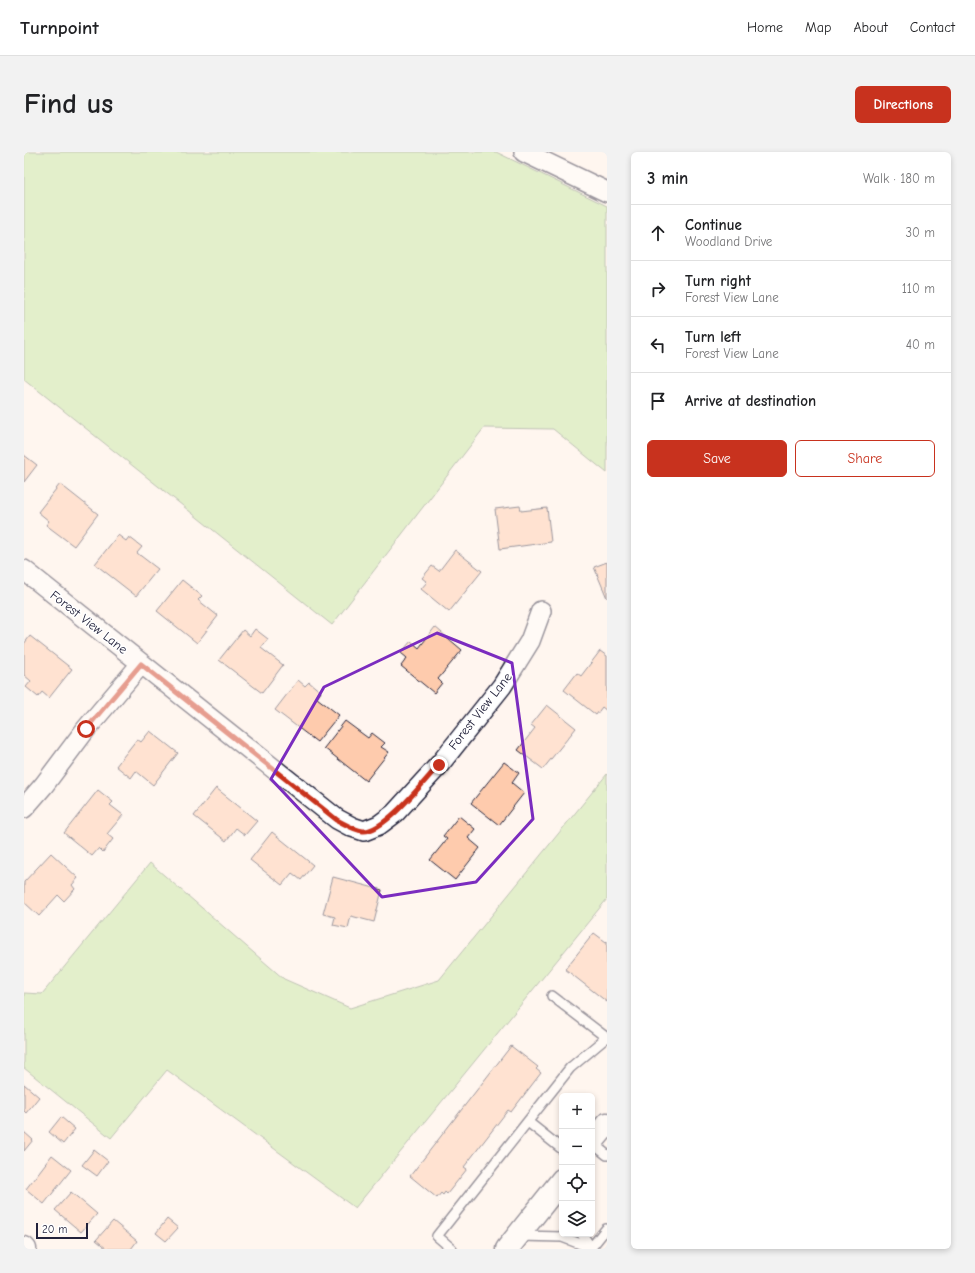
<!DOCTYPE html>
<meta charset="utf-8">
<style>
body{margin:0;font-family:"Comic Neue",sans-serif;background:#f2f2f2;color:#202124}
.controls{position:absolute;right:12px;bottom:12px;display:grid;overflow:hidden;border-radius:6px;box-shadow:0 2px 6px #0003}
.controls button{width:36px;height:36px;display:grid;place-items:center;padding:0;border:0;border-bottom:1px solid #e0e0e0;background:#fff;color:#202124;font:20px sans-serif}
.scale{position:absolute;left:12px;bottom:10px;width:52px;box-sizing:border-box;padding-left:4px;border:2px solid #22223b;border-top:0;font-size:11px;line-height:14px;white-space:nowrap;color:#22223b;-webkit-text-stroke:3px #fff;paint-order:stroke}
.stop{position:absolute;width:12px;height:12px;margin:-9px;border:3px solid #c8321e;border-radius:50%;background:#fff}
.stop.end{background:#c8321e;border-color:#fff;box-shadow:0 1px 4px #0008}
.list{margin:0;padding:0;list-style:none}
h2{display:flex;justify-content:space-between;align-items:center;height:52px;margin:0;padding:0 16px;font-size:17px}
h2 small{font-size:13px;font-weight:400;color:#757577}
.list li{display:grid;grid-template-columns:26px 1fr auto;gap:12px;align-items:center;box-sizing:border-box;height:56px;padding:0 16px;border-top:1px solid #e0e0e0}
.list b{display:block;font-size:15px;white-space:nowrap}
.list p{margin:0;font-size:13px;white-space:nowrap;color:#757577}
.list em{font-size:13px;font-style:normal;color:#757577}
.actions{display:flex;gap:8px;padding:12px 16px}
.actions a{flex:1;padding:9px 0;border:1px solid #c8321e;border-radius:6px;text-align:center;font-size:14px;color:#c8321e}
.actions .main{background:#c8321e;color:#fff}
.icon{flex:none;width:22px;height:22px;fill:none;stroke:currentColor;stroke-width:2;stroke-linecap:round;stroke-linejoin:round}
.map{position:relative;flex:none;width:583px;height:1097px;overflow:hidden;border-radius:6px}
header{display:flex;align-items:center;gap:24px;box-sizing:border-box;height:56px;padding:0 20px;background:#fff;border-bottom:1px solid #e0e0e0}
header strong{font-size:19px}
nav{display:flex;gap:22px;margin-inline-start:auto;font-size:14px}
.intro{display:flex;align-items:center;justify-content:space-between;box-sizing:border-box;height:96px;padding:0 24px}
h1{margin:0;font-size:28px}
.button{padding:10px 18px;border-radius:6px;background:#c8321e;color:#fff;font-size:14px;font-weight:700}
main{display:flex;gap:24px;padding:0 24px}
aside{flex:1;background:#fff;border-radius:6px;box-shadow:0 2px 6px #0003}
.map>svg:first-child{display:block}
</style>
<header>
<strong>Turnpoint</strong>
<nav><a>Home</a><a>Map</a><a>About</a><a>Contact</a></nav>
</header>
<div class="intro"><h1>Find us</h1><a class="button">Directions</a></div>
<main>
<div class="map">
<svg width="583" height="1097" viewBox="0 0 583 1097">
<rect width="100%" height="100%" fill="#fff5ef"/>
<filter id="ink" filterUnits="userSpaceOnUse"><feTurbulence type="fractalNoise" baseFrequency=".025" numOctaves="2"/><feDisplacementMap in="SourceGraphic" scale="8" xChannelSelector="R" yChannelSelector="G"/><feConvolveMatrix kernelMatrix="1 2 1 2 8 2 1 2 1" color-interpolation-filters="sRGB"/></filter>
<g filter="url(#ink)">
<!-- green -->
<path fill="#c1e7a1" stroke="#72846e" d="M0,0H472L583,54V321L529,277L460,276L308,473L0,227Z
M583,622V747L331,1056L143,918L87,986L0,916V841L18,842L126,711L260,827L326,856L415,828Z"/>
<!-- building -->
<path fill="#fecbad" stroke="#22223b" d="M0,303L13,313L0,330Z
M36,332L74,362L50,394L22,373L25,369L14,360Z
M496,354L497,359L523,356L527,390L476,397L471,357Z
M94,383L102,389L105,385L118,395L113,401L134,417L112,444L71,412Z
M431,398L458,419L425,460L397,437L403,430L398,426L408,414L415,419Z
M583,410V446L570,415Z
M158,428L178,444L174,448L194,464L173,491L133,459Z
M411,475L438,498L414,527L418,531L410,541L377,514L383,506L377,501L387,489L395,496Z
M231,477L244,487L237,496L259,513L238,541L195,508L219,478L226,484Z
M6,484L48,517L25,546L18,540L14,545L2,535L7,529L0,523V492Z
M576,499L583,504V559L578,555L572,563L540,538L553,521L557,524Z
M274,528L281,534L285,530L297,540L293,546L315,563L293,590L251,558Z
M523,553L552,576L519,617L494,598L511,576L507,573Z
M321,569L344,586L348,581L361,591L357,595L365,600L342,629L300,596Z
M126,579L154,601L129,633L112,619L107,626L92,614L113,587L117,590Z
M480,610L495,621L488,631L500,641L475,673L447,651Z
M192,636L233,669L221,683L212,676L202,689L170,664Z
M74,638L89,650L86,653L99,663L83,682L89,687L79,700L75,696L68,704L40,681Z
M435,664L451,677L444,686L456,696L431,728L406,708L423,687L419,684Z
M248,680L289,713L277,728L268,721L258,733L226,708Z
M27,701L54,726L48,733L51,737L40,749L34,743L15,764L0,750V730Z
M309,725L358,738L350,770L327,764L324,776L309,773L311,765L299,762Z
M570,781L582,790L583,789V850L541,817Z
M487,894L514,915L512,917L517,921L487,960L484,958L440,1015L443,1017L423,1042L421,1040L419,1043L417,1041L413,1046L386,1024Z
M0,932L15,945L2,961L0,959Z
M37,965L51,977L39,992L25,980Z
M0,980L9,988L0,999Z
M70,998L84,1009L73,1024L58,1013Z
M28,1003L47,1018L20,1052L2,1037Z
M47,1040L73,1062L57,1080L31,1058Z
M143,1067L154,1076L142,1089L132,1081Z
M89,1069L113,1089L107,1097H83L72,1088Z"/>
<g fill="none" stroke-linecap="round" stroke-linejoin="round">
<!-- lane casing -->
<g stroke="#22223b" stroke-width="12">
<path id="lane" d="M528,844L583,886
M504,970L538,997
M568,991L583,1003
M558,1082L567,1096
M496,1084L538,1085L567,1096
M428,1097L413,1084L546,916L583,885
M566,1097L582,1077"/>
</g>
<!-- street casing -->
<g stroke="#22223b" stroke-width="22">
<path id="street" d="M500,0L583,40
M0,418L313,667L328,675L340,679L355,673L371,661L415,613L478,534L506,489L517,459
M0,656L20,633L62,577L117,512"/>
</g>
<!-- secondary casing -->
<g stroke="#22223b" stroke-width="25">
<path id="secondary" d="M0,1096L1,1097"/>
</g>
<!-- primary casing -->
<g stroke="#22223b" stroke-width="25">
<path id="primary" d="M568,990L583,972
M483,1097L538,1028"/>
</g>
<!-- lane -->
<use href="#lane" stroke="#fff" stroke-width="9"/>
<!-- street -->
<use href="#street" stroke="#fff" stroke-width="19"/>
<!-- secondary -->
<use href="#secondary" stroke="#fff" stroke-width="22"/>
<!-- primary -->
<use href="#primary" stroke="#fff" stroke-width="22"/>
</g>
</g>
<g fill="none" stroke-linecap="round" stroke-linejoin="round" filter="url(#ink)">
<!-- route -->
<path stroke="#c8321e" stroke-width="5" d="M62,577L117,512L313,668C321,672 330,678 339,679C360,681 401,628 415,613"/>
</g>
<!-- marked area -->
<path d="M0 0H583V1097H0ZM413,481L488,511L509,667L452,730L358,745L247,627L300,535Z" fill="#fff5ef" fill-opacity=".55" fill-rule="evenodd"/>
<path fill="none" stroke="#7b2cbf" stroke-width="3" stroke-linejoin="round" d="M413,481L488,511L509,667L452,730L358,745L247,627L300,535Z"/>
<g text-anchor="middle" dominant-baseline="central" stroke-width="3" stroke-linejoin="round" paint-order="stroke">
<!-- street labels -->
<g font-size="13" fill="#22223b" stroke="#fff">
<text transform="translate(65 470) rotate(38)">Forest View Lane</text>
<text transform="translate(456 559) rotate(-52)">Forest View Lane</text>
</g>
</g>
</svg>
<div class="controls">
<button>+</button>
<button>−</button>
<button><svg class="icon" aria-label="locate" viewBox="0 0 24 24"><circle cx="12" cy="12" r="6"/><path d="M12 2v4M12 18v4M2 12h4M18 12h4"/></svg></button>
<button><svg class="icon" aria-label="layers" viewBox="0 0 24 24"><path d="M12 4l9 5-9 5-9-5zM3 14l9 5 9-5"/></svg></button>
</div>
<div class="scale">20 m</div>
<div class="stop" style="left:62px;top:577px"></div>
<div class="stop end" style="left:415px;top:613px"></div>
</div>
<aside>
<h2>3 min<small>Walk · 180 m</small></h2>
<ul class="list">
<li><svg class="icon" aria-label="ahead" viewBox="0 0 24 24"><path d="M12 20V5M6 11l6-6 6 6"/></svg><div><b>Continue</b><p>Woodland Drive</p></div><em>30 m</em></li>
<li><svg class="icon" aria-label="right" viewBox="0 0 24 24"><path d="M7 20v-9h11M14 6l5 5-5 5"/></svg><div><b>Turn right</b><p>Forest View Lane</p></div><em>110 m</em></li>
<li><svg class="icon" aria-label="left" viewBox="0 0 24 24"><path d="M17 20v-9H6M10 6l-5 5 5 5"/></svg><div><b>Turn left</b><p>Forest View Lane</p></div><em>40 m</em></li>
<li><svg class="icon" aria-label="arrive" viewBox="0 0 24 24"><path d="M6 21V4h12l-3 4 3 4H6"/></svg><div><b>Arrive at destination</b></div></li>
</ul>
<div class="actions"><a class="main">Save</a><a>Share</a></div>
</aside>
</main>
